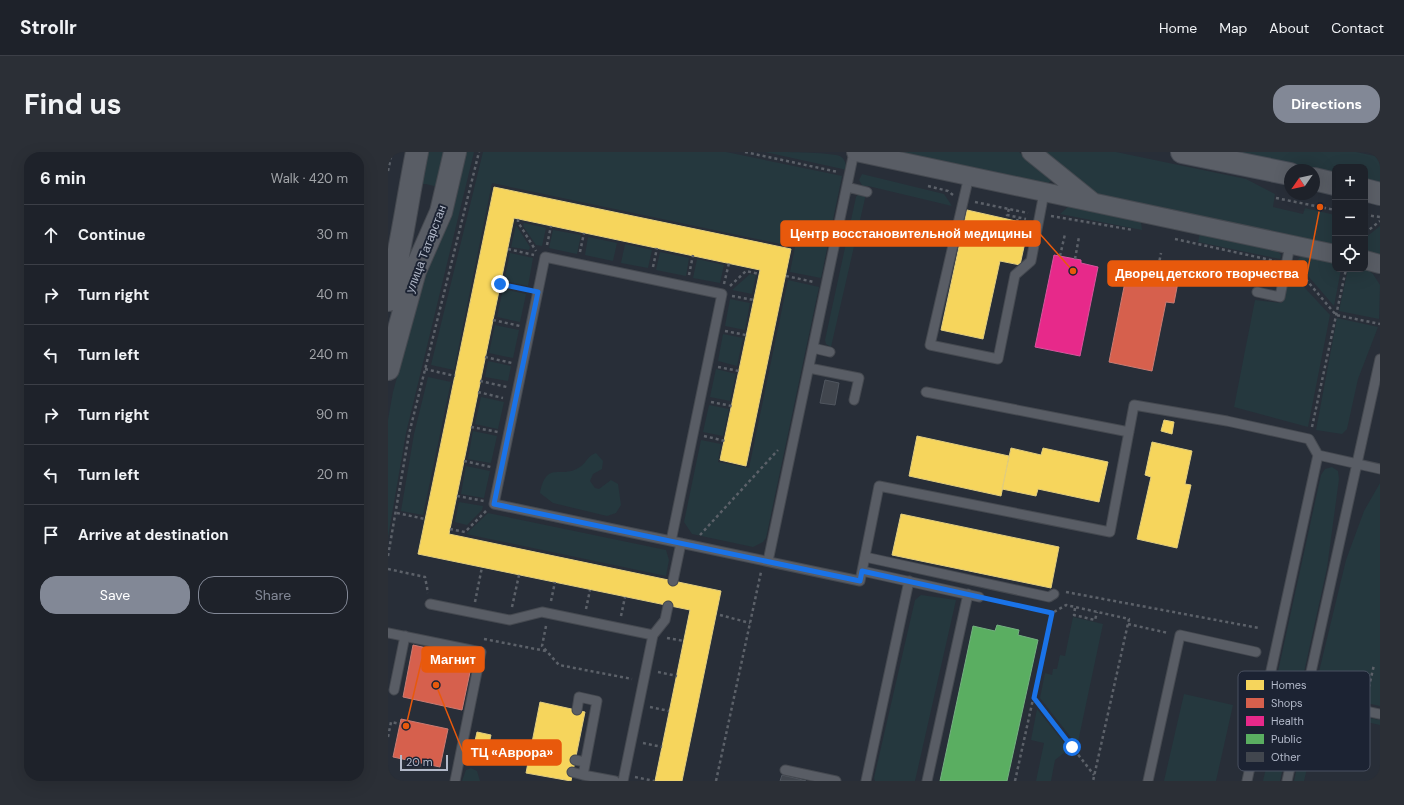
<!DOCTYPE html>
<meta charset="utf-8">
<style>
body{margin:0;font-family:"DM Sans",sans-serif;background:#2b2f36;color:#f1f3f6}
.controls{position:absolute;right:12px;top:12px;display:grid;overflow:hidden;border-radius:8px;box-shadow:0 4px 16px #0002}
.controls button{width:36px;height:36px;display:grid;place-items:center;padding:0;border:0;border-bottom:1px solid #3c3f47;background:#1e222a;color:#f1f3f6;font:20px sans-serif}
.compass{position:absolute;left:896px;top:12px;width:36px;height:36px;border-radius:50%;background:#1e222a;box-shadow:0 4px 16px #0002;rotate:236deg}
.scale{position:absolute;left:12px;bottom:10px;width:48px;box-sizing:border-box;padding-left:4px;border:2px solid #b2b9c9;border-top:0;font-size:11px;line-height:14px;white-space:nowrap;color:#b2b9c9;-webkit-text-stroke:3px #1c2333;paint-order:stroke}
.stop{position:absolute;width:12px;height:12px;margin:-9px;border:3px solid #1a73e8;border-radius:50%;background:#fff}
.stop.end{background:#1a73e8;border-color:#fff;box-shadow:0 1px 4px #0008}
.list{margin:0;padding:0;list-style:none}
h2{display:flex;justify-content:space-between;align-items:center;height:52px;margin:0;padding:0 16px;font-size:17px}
h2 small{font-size:13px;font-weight:400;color:#a1a4a8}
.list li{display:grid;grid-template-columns:26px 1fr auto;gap:12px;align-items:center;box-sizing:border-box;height:60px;padding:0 16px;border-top:1px solid #3c3f47}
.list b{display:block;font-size:15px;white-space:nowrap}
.list em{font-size:13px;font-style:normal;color:#a1a4a8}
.actions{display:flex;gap:8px;padding:12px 16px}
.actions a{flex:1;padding:9px 0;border:1px solid #828896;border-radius:16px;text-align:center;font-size:14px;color:#828896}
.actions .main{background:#828896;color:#fff}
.icon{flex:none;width:22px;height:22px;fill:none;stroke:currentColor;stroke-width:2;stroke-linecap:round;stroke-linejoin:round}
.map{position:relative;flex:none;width:992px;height:629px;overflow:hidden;border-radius:16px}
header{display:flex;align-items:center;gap:24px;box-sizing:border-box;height:56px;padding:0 20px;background:#1e222a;border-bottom:1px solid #3c3f47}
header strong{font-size:19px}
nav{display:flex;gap:22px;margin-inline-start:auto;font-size:14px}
.intro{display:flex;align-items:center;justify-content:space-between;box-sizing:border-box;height:96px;padding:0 24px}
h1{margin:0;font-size:28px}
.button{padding:10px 18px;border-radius:16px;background:#828896;color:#fff;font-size:14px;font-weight:700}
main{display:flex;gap:24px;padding:0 24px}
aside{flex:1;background:#1e222a;border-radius:16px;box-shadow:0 4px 16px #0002}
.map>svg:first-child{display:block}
</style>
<header>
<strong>Strollr</strong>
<nav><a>Home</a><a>Map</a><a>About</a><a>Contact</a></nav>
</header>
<div class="intro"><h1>Find us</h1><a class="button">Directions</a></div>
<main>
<aside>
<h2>6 min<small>Walk · 420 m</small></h2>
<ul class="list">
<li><svg class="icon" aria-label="ahead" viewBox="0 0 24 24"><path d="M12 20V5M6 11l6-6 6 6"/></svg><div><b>Continue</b></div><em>30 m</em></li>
<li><svg class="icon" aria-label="right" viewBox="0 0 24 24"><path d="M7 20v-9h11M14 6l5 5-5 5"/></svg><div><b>Turn right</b></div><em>40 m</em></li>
<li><svg class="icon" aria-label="left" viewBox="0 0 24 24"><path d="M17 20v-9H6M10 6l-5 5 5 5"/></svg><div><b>Turn left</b></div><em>240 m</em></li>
<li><svg class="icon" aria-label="right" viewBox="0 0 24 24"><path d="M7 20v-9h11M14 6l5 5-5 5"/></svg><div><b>Turn right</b></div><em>90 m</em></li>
<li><svg class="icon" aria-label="left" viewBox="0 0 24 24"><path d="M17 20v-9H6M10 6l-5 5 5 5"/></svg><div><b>Turn left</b></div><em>20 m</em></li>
<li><svg class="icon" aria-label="arrive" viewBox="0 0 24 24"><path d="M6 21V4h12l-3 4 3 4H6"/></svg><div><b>Arrive at destination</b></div></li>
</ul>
<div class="actions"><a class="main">Save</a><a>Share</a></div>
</aside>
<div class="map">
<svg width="992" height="629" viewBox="0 0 992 629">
<rect width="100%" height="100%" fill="#282e38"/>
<!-- green -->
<path fill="#25383e" d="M38,0H58L50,35L38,32H31Z
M76,0H86L18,281L0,385V268L5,240L37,122Z
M95,0H338L454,24L433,126L402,120L407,95L104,31L66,218L43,213Z
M377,0C393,0 440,0 452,4C457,7 458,12 459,18Z
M504,0H631L664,28L658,33Z
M656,0H728L858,27L887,42L885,55L915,62L917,56L947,63V95L710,45Z
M848,0H968L992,5V31L977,27V15H947V21Z
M474,22L556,42L564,54L480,34L475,35L471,28Z
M471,41L478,42L443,195L438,192L437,188L468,45Z
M681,54L753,70L754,78L672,62Z
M136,71L158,76L154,94L148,93L135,74Z
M128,73L142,95L141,98L123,95Z
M992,74V104L977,101V86Z
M165,78L193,83L189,102L161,96Z
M812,81L887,96L893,103L892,107L810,90Z
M200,85L229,91L225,109L197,103Z
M237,92L264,98L260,116L233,111Z
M272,100L301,106L298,124L268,118Z
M122,101L145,106L140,134L116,129Z
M914,103L947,111V117H953L946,154L908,110Z
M309,107L336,113L332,131L305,126Z
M960,117H979L985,122L992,133L991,167L951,159Z
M903,121L942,163L920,275L846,255L867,148L894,151Z
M362,122L368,123L364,142L344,138Z
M400,128L431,135L378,386L375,390L365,395L304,382L296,370L313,288L333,292L330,310L361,316Z
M115,137L138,142L132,170L109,165Z
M342,147L362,151L357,178L337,174Z
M949,166L990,175L970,227L959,277L954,282L928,278Z
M107,173L131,178L125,206L101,201Z
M335,182L355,186L349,214L330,209Z
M100,209L123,214L120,229L97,225Z
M328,217L348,222L342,249L322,245Z
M40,225L63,230L35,363L13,359L26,282Z
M93,245L116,250L110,277L87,272Z
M321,253L341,257L335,284L315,280Z
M85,279L109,284L103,311L80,307Z
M208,301L215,309L214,317L205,322L202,329L207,336L211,337L223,328L230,332L233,353L228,361L219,364L165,351L152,341C159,307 173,328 192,315C199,310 199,304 208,301Z
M78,314L102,319L96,346L73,342Z
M944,315L950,319L951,327L939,416L892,629H875L884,590L875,588L933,323L937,317Z
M992,331V554L941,543L932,537L929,528L958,408L976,359Z
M71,350L95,354L94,358L79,373L67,370Z
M100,361L278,398L281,408L278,424L78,382Z
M533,443L568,448L527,629H487L486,626L527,448Z
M685,465L715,472L690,590L688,592L652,546L657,521L664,523L665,517H669L672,503L677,504Z
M796,542L845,553L828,629H776Z
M926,555L992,568V573L932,560L916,629H906L921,561Z
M649,557L681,597L667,608L663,629H648L656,591L643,588Z
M83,616L89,619L92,629H74L78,618Z"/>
<!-- homes -->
<path fill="#f6d55c" stroke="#e2cd7d" d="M106,35L403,97L358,314L332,308L372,118L126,66L61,382L333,439L294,629H267L302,458L30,402Z
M579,58L641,72L632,113L612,109L595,187L553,178Z
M776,268L786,270L784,282L773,279Z
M529,284L621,304L613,344L521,324Z
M764,290L804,299L797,332L803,333L789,396L749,387L763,325L757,323Z
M623,296L653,303L655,296L720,310L711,350L650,337L648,344L614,337Z
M513,362L671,395L663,436L504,403Z
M152,550L197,560L183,629L138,621Z
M89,580L103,583L101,592L87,589Z"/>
<!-- shops -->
<path fill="#d6604d" stroke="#cb7b72" d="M739,120L790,130L786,151L778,150L764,219L721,210Z
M25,493L85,506L74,558L15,545Z
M13,567L60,577L52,615L5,605Z"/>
<!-- health -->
<path fill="#e7298a" stroke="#d7549d" d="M666,103L693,108V111L710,115L692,204L647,195Z"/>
<!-- public -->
<path fill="#5aae61" stroke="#74b180" d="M609,473L631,478L630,483L650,488L619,629H552L585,474L607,479Z"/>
<!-- building -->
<path fill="#41464e" stroke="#50565f" d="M437,228L451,231L447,253L432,251Z
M394,623L411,627L418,629H392Z"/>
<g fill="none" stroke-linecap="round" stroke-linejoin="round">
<!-- service casing -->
<g stroke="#454950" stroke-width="11">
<path id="service" d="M581,24L542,193L610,207L627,123L643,109L656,41
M459,35L479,40
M869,140L892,145L902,93
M425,196L442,200
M421,216L471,226L466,248
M538,240L741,280
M930,303L992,317
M283,389L106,352L157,105L334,142L283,389L472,429L491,334L722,380L746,253L839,269L921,287L930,303L859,629
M477,405L661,445L666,442
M380,409L466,0
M474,419L591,445
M285,429L293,391
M42,452L122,468L154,460L265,483L235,629
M0,481L93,500L67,629
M265,483L277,468L280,454
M6,538L17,484
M917,546L992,562
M189,558L191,545L209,549L195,623L227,629
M187,608L197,610
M397,618L448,629
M184,620L195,623
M478,629L521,429
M539,629L580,442
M760,629L792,483L868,500
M899,629L992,207"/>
</g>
<!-- minor casing -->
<g stroke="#454950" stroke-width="20">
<path id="minor" d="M468,0L947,102
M643,0L705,50
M977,108L992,112"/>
</g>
<!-- tertiary casing -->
<g stroke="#454950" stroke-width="24">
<path id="tertiary" d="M0,148C13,99 19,49 29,0
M0,217L27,119L53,60L67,0"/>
</g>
<!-- primary casing -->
<g stroke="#464b54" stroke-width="24">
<path id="primary" d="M794,0L902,22
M926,27L947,32
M977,38L992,42"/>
</g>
<!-- path -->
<path stroke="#5c6169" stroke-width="2.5" stroke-dasharray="3 3" stroke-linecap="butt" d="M357,0L450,20
M0,19L4,0
M540,34L560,39L565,43
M888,46L947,58
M587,50L640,61
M621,57L619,63L638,67
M977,63L992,65
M663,64L745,78
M130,67V70L148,99
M629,70L630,65
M977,81L992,69
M787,87L887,109
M159,93L163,74
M120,97L146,103
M192,100L196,81
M672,104L677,82
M687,107L691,85
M265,115L269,96
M910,118L948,163L992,172
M301,123L305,103
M398,124L426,130
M768,126L773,101
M112,132L139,138
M336,132L341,111
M342,134L358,119L371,122
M344,144L366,148
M105,168L132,174
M337,179L358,183
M97,205L124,211
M330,215L351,219
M37,217L67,224
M92,229L119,235
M90,240L115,246
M323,250L344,254
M83,275L110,280
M924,275L958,117
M316,284L337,289
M76,309L103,315
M69,344L96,349
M9,361L37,367
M62,377L77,380L98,359
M312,383L390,298
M0,404L21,282L91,0
M0,417L37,425L40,441
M678,440L871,476
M602,447L664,461L678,453L741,467L705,629
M163,449L167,430
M87,450L94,415
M124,455L131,423
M687,456L686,463L707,468L709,460
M198,457L202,438
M332,463L362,471
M233,464L237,445
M740,472L780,481
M158,474L154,494L171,513L244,527
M279,486L296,489
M96,487L158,499
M270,520L289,524
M646,546L706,623
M978,547L986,513
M262,555L281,559
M0,585L3,570L12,572
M88,590L142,601
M255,591L274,595
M247,625L266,629
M328,629L373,420
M627,629L664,461"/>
<!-- service -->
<use href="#service" stroke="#595d65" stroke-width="9"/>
<!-- minor -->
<use href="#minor" stroke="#595d65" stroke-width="18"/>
<!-- tertiary -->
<use href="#tertiary" stroke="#595d65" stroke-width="22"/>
<!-- primary -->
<use href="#primary" stroke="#5b5f67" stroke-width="22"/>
</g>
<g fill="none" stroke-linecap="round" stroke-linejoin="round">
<!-- route -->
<path stroke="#1a73e8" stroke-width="5" d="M112,132L150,140L106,352L472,429L474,419L664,461L646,546L684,595"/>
</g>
<g text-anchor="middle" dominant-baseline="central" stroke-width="4" stroke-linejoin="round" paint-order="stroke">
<!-- street labels -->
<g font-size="12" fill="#b2b9c9" stroke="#1c2333">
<text transform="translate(38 97) rotate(-69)">улица Татарстан</text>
</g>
</g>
<!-- legend -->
<rect x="850" y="519" width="132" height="100" rx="6" fill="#1c2333" stroke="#495060" stroke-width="1"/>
<rect x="858" y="528" width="18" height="10" fill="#f6d55c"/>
<rect x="858" y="546" width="18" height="10" fill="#d6604d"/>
<rect x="858" y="564" width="18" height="10" fill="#e7298a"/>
<rect x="858" y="582" width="18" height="10" fill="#5aae61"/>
<rect x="858" y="600" width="18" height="10" fill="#41464e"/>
<g font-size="11" fill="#b2b9c9">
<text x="883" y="537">Homes</text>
<text x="883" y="555">Shops</text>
<text x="883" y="573">Health</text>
<text x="883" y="591">Public</text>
<text x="883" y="609">Other</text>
</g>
<!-- callouts -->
<path fill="none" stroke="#e8590c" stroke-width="1.5" d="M685 119L652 82M932 55L919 122M18 574L34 507M48 533L75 600"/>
<g fill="#e8590c" stroke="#1c2333" stroke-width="1.5">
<circle cx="685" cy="119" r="4"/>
<circle cx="932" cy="55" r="4"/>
<circle cx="18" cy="574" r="4"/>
<circle cx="48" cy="533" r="4"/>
</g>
<g fill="#e8590c" stroke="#e8590c" stroke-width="1.5">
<rect x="393" y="69" width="259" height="25" rx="4"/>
<rect x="720" y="109" width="199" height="25" rx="4"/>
<rect x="34" y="495" width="62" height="25" rx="4"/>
<rect x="75" y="588" width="98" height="25" rx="4"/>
</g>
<g font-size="13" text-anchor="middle" font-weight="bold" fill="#fff">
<text x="523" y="86">Центр восстановительной медицины</text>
<text x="819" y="126">Дворец детского творчества</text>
<text x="65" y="512">Магнит</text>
<text x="124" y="605">ТЦ «Аврора»</text>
</g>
</svg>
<div class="controls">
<button>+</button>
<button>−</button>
<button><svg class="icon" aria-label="locate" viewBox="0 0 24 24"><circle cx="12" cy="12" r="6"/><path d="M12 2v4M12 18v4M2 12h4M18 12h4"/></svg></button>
</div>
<svg class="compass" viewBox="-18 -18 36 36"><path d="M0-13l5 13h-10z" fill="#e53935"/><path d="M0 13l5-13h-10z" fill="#a1a4a8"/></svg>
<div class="scale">20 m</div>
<div class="stop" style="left:684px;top:595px"></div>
<div class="stop end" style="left:112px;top:132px"></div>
</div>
</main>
